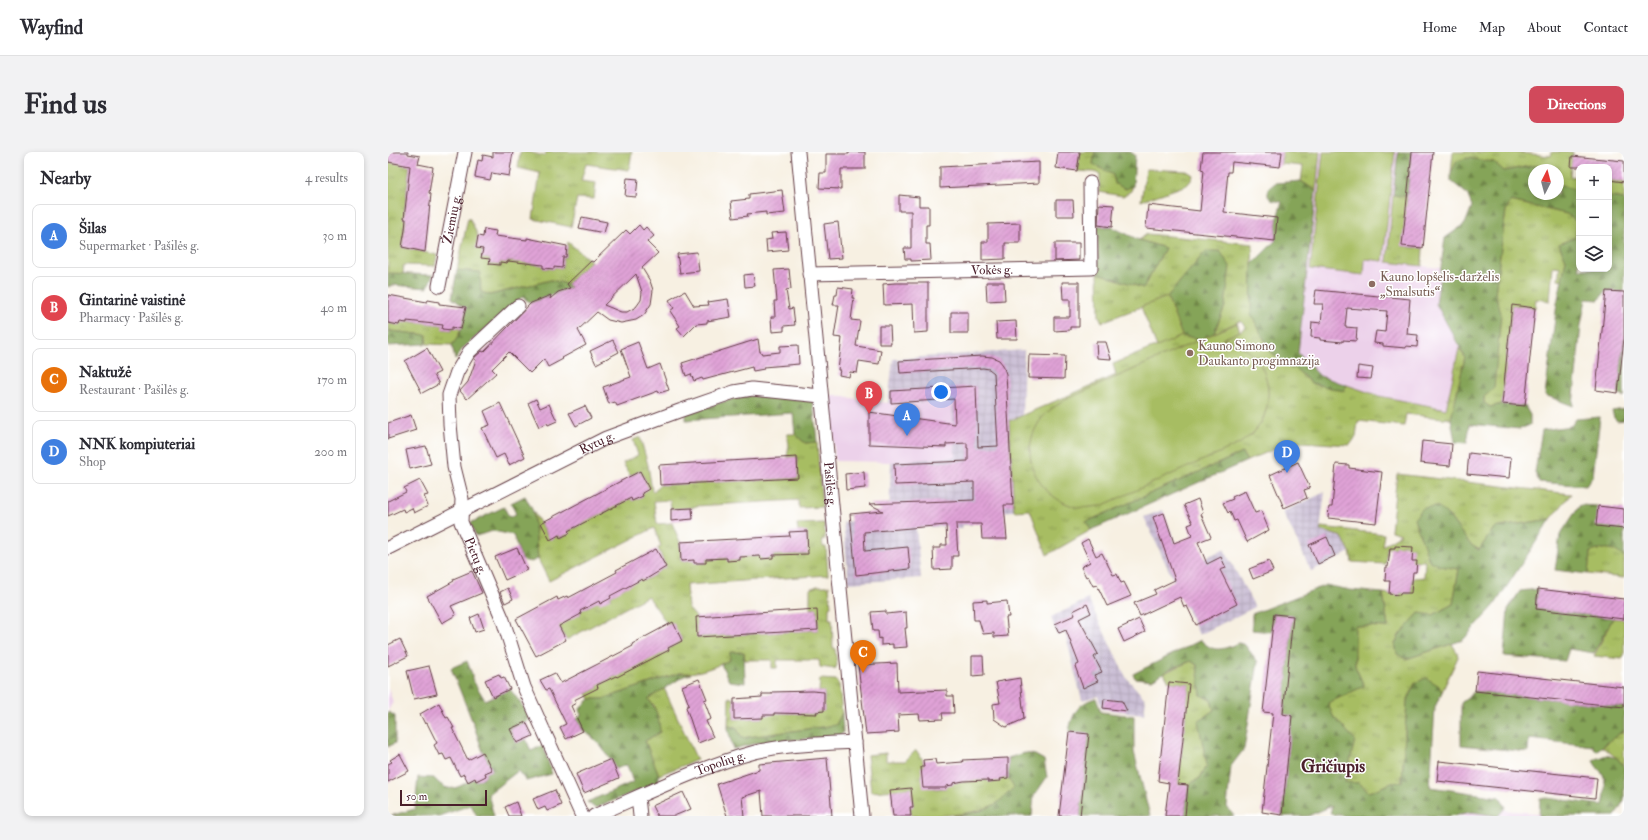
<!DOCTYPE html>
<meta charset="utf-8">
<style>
body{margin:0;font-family:"IM FELL Double Pica",serif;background:#f2f2f3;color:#2b2b33}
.controls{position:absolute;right:12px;top:12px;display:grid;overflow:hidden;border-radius:8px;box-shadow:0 2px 6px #0003}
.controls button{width:36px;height:36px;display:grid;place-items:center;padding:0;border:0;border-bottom:1px solid #e1e1e2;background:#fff;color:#2b2b33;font:20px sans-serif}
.compass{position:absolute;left:1140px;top:12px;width:36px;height:36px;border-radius:50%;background:#fff;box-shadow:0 2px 6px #0003;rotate:6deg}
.scale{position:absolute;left:12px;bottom:10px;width:87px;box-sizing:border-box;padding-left:4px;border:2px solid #4a1f2b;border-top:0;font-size:11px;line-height:14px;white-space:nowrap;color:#4a1f2b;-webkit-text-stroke:3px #fff;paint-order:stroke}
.you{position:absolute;left:553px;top:240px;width:14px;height:14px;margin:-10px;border:3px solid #fff;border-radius:50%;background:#1a73e8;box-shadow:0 0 0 6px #1a73e833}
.badge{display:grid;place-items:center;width:26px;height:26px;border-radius:50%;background:#d1495b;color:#fff;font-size:13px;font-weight:700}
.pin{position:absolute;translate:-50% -33px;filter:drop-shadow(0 1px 2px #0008)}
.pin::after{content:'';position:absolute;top:21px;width:14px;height:12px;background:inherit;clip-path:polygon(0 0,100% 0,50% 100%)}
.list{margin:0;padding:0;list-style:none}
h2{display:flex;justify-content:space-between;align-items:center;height:52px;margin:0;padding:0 16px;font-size:17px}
h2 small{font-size:13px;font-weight:400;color:#7c7c81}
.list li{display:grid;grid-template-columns:26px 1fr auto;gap:12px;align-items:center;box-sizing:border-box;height:64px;margin:0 8px 8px;padding:0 8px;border:1px solid #e1e1e2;border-radius:8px}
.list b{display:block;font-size:15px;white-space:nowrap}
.list p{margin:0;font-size:13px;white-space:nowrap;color:#7c7c81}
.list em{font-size:13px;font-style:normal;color:#7c7c81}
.icon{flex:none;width:22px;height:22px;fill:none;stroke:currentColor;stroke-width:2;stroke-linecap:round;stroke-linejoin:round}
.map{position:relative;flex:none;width:1236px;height:664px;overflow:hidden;border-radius:8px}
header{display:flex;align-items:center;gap:24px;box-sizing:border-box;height:56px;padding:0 20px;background:#fff;border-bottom:1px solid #e1e1e2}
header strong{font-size:19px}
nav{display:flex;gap:22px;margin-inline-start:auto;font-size:14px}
.intro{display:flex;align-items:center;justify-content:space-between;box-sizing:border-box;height:96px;padding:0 24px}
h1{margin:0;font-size:28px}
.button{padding:10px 18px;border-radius:8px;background:#d1495b;color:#fff;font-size:14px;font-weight:700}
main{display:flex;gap:24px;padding:0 24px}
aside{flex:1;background:#fff;border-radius:8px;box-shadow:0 2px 6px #0003}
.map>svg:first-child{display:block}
</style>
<header>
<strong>Wayfind</strong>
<nav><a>Home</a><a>Map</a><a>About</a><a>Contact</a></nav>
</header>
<div class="intro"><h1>Find us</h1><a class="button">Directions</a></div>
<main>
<aside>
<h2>Nearby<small>4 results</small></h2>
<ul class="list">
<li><span class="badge" style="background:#3f7fe0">A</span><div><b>Šilas</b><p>Supermarket · Pašilės g.</p></div><em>30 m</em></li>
<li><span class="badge" style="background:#e0444e">B</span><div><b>Gintarinė vaistinė</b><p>Pharmacy · Pašilės g.</p></div><em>40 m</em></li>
<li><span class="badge" style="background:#e8710a">C</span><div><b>Naktužė</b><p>Restaurant · Pašilės g.</p></div><em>170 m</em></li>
<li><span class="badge" style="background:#3f7fe0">D</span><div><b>NNK kompiuteriai</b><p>Shop</p></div><em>200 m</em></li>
</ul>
</aside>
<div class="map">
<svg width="1236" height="664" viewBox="0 0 1236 664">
<defs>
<pattern id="industrial-grid" width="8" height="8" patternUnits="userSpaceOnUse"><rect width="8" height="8" fill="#cbbfd5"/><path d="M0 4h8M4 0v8" fill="none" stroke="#b0a4b7"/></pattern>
<pattern id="grass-tufts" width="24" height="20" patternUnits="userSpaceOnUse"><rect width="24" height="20" fill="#a7bd62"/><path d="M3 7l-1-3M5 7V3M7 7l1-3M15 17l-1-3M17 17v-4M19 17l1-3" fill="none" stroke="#8a9951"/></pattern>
<pattern id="forest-firs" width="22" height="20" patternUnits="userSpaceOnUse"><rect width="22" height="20" fill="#85a458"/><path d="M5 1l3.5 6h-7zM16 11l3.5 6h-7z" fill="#6f8549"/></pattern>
<pattern id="building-hatch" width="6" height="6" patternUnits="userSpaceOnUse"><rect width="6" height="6" fill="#e0a3d7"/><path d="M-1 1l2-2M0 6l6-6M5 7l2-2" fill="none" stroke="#b884af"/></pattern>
</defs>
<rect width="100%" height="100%" fill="#fff"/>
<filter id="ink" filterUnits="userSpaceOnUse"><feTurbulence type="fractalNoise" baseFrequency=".025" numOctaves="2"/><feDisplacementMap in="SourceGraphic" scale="8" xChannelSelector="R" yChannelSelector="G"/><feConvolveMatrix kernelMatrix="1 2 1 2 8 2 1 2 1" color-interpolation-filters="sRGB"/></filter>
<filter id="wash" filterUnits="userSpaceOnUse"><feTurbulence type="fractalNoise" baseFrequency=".012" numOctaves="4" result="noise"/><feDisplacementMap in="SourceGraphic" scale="16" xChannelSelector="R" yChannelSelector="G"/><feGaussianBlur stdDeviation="0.9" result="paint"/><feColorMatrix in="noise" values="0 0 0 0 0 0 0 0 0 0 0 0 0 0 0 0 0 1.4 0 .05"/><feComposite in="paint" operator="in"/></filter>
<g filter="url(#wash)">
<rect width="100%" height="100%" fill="#f7f0e2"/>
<!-- built -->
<path fill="#ecd1ea" d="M932,0H1010L999,110L1052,116L1048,152L1071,196L1058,257L991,244L932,224L910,201Z
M442,243L500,251L564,250L567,305L503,310L447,309Z
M0,536L5,550L0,559Z
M1015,648L1177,664H1013Z"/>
<!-- industrial -->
<path fill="url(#industrial-grid)" d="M636,198L634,264L621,269L626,359L584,361V373H574V377H561L560,374L528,376L533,426L461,431L455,370L501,365L503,310L567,305L564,250L500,251L505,207Z
M937,340L932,378L954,385L962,400L923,419L895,360Z
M775,358L797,415L836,397L867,455L811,483L756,365Z
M700,447L738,525L758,548L756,562L714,557L710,544L694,548L677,481L669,484L663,465Z"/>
<!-- grass -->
<path fill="url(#grass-tufts)" stroke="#786e46" d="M132,0H140L157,4L158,0H244L241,18L198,12L193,29L208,31L206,47L189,46L183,75L145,67L152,21L130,16Z
M692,0H707L705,12L725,23L738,37L745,34L743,39L735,44L711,40L712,22L705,20L689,19Z
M894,0H932L928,39L913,29L915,14L893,12Z
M1065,0H1123L1163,4L1164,0H1185L1182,24L1191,26V39L1170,32V18H1154L1151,14H1142L1115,19L1063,21Z
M0,10L22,11L16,67H18L14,95L49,103L47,114L16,113L15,122H0Z
M758,17L799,19L805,23L804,27L799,33L753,49Z
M1221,28L1236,30V47L1221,45Z
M1005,43L1019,44L1015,94L1035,96L1034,114L999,110Z
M1123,49L1179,62L1189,70L1188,85L1171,92L1178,108L1174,128L1170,127L1172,115L1165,114L1162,149L1148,147L1147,156L1124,153L1114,252L1102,255L1096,251V245L1113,162L1107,141L1118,58Z
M80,66L82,67L90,84L89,96L95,97L93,106L102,107L101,112L111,113L112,110L119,111L120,109L131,111L132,108L137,111L155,113V116L165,117L166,115L174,116L175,105H178L180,90L203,109L179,132L163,128L102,143L93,140L69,118Z
M759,82L865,92L864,112L903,217L906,215L923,231L956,239L959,233L991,244L1058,257L1071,196L1077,205L1063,267L1018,262L1016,274L970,269L968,285L962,293L913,290L898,292L859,309L854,301L698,370L703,378L659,403L642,358L626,359L621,269L728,223L725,212L794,184L814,187L675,249L646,280L642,297L644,314L864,283L874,269L878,258L846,190L833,186L852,179L858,175L852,169L826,181L837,154L818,99L779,145L714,170L711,164L710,121L755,136L777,96L751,88Z
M32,168L36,171L55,173V177L64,178V175L73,177L69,187L64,193L38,192L39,183L2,179L0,171L11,173L12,170L18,171L19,169L31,171Z
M399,282H407L417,291L429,290L434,355L411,356L410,348L308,354L304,356L283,357L282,348L266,349L269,372L284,371L292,390L293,409L306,408L307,411H318V407L339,406L340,409L352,408V405L372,404L373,407L385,406V403L419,402L410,380L409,372L436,371L437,387H434L435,395H438L440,423L298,433L300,456L308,465L310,485L430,478L429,457H422V437L429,434H441L443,454L441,455V467H444L445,496H447L449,513L447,517L432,515L431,508H389V516H384V508H357L356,500C337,511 313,523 291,521L215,547H202L199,542L210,536L209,533L228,524L229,525L294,488L285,471L280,473L260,444L178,488L170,472L193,462L192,459L211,449L223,446L222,444L253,426L255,429L267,423L266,421L278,415L270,396L273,394L266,376L161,429L150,407L145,359L162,388L171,383L172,386L181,381L180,379L243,346L244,349L255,344L254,341L258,329L252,319L242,324L235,311L250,303L245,288L252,285L260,313L264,339H266L272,333L410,326L409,305H399L401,293Z
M1009,322L1183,342L1163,367L1106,376L1092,398L1082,393L1060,363L1052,414L1071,417L1065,452L1045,463L1031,462L1012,482L1007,492L1018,507L1064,492L1069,500L1070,505L1054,540L1050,533L1019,549L1014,631H1004L981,640L971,631H957L966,588L945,564L940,551L976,534L967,514L966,474L1000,475L995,441L1011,443L1012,441H1023L1025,426L1036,425L1037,409H1024L1019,393H1013V395L999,396L997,412L964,410L962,400L954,385L932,378L933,375L996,382L994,394L1013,382L1003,379Z
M1217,396L1228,398L1236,405V426L1200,422L1202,400Z
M1225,466L1236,467V503L1234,507L1206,504Z
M803,509L809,513L813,543L823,548L826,558L811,569L819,613L812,626L800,633L790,632L801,532L781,530L776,521Z
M432,527L448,528L451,533L454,561L448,573L354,586L348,575L340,574L341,545L346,547V567L375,566V563L386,561L428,562V560L436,559V540H431Z
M276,536L309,608L271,623L257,589L272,580L266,553L260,547Z
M1236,578V614L1229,606L1214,595Z
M528,598L535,608L536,615L547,637L558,636V634L565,633V631L576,630L581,628H613L612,627L620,626L627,636C621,641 615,648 608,652C585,664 549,664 523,664L522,655L525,654L524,643L521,637L483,640L479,603L498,601V609H517Z"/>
<!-- forest -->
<path fill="url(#forest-firs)" stroke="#686242" d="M707,0H742L747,3L745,34L738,37L727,32L725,23L705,12Z
M1010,0H1024L1019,44L1005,43Z
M1079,6L1106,10L1116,19L1143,14H1151L1154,18H1146V42H1170V32L1191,39V117H1221V45L1236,47V140L1218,139L1211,148L1198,147L1193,173L1185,254L1157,243L1169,151L1178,108L1171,92L1188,85L1189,70L1179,62L1123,49L1118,58L1107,141L1113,162L1106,236L1096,245V251L1102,255L1114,252L1137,254L1142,263V273L1132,277L1082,272L1079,291L1067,290L1063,267L1077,205L1048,152L1057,86L1077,72L1084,54L1079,42L1063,29V21L1069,9Z
M913,29L928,39L910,201L932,224L959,233L956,239L923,231L906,215L903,217L882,199L863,162L864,112L887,89L889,66L894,50L883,48L880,44V37L887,31Z
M709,73L724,75L751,88L777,96L755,136L710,121Z
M818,99H832L842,114L837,154L826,181L814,187L794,184L779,145Z
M69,118L92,120L93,140L102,143L163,128L179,132L182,136L143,151L134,145L75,196L67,208L64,193C73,183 77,168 78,156L64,146Z
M2,121L45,123L39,136L5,133L0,135V122Z
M0,171L2,179L39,183L38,192L0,194Z
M1236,186V245L1230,241Z
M355,244H378L425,249L429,290L417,291L407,282L405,261L298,268V261Z
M1236,257V268L1229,269L1226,266L1224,259Z
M1212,265L1205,324L1198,334L1151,330L1147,320L1154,278L1183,274L1188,267Z
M854,301L859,309L703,378L698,370Z
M137,344L145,359L150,407L143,410L134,408L125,383L105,379L88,384L82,371L116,355L121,365L128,362L123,351Z
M1192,353L1210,354L1236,377V405C1223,394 1217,396 1202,400L1200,422L1167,418L1172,383Z
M1050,355L1060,363L1082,392L1091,398L1106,376L1163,367L1106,454L1075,488L1018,507L1009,502L1007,492L1012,482L1031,461L1045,463L1065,452L1071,417L1052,414L1041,408L1026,367L1035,356Z
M938,433L962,438L995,441L1000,475L967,474V514L976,534L940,551L945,564L967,588L957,630L971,631L981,640L1004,631L1014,630L1019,549L1027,531L1038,526L1050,533L1054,540L1047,555L1042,635L1112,645L1118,655L1110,664L1084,660L1061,664H962L942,662L944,654L920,664H894L904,564L895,562L905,464L886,462L884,480L864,478V462Z
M1150,437L1148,457L1225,466L1206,501L1181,497L1177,509L1116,504L1120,457L1132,439Z
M813,488C826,502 835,497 851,491L857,493L870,510L856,597L843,614L839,655L846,664H797L800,633L812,626L819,613L810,569L826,558L823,548L813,543L809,513L803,509L782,517L764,528L747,526L745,522Z
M342,500H356L357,531L341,529L333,512L342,508Z
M79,509L84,522V527L97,548L122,537L143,565L138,570L122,577L128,591L138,587L143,599L155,593L164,622L138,629L130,619L100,642L106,664H89L83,653L51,664H1L27,657L30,625L46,626C62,644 69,635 87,626L88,629L98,624L97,621L104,618L95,600L85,571L63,516Z
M291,521L303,522L296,524L260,547C269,557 271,566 272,580L257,589L271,623V630L207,656L199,650L245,630L239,613L227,617C221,604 208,585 195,579L189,567L193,563L192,556L202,547H215Z
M1087,539L1236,555V578L1208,599L1205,594L1141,587L1140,600L1073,593V551Z
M708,546L713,560L746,564V600L762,664H692L700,582L681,580C684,562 690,551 708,546Z
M0,560L7,564V591L0,595Z
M454,561L455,580L453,583L450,584L369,591L345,597L340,577V574L348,575L354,586L448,573Z
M637,601L647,603L656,608L659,625L646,644L644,664H565L592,659L608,652L626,636L620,626V606Z
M1218,603L1229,606L1236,614V648L1227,664H1151L1152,647L1159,646L1215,653C1217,645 1219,627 1214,621C1210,616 1207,614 1205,608Z"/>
<!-- green -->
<path fill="#a7bd62" stroke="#786e46" d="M935,0H1007L995,109L977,107L976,123L922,117Z
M779,145L794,184L769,195L753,155Z
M849,171L852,179L834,187C843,189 851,192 859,198C886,218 887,261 863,283C859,286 855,289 851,292L713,354C706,354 696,357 689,355C649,346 627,301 654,266C660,259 667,254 675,249Z"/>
<g id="blocks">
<!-- building -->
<path fill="url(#building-hatch)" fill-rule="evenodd" d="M0,0H20V2L32,4L30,12L45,15L41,41L43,42L37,100L14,95L17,78L18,67H16L22,14L0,10Z
M105,0H125L121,24L104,21L102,28L87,25L90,8L94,9L95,3L105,5Z
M461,0H477V17H453V37L431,36L432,21H438V2H461Z
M670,0H692L689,19L668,16Z
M815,0H894L892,15L844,10L843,20H840L836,60L889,66L887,89L758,76L760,53L812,59L816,18L813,17Z
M1024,0H1045L1035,96L1014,94Z
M1184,4L1236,9V30L1221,28V15H1183Z
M651,10V31L552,36V15Z
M239,26L250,27L248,45L237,44Z
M394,38L397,61L378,63V60L359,62L360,64L345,66L343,49L361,47V42Z
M511,43L531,45V54H541V73H538V92H542L543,108L523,109V107H517L516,96H523V59H511Z
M668,48H685L686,64H668Z
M711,52L726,53L724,75L710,73Z
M194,65L219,70L216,81L191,76Z
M450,70L454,106L440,107L436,72Z
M632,71V91H617V107L594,108V90H600V72Z
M251,73L255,78L258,75L266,84L259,90L270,101L254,116L262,129L265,138L263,152L256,163L248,168L233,171L220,168L209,160L190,178L198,193L174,206L175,207L160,215L156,207L142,221L121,200L104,217L108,221L79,247L72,239L80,230L88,208L86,207L87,205L94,199L96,200L143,151L163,143L162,147L170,140L182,136L179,132L203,109L205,110L238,78L242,82ZM248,122L254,140L253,148L248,155L239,160H233L216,153Z
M96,77L108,79L107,84L139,88V86L179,94L178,105H175L174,116L166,115V117L155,116V113L120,109L119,111L112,110V113L101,112L102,107L93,106L95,97L88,96L90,84L95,85Z
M398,80L400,98L379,100L378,88L384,87L383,81Z
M667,91H691V108L667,109Z
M309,100L311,119L292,121L289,102Z
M401,117L403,137L398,138L401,157L405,156L407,173L396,174V179L384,180L383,165H387L386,149H389L386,118Z
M365,122L367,134L357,135L356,123Z
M598,130H616L617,148L599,149Z
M674,130H691V175H682V178L666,179V165H682V147H675Z
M507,131H540V180L526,181L525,152L496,153L495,132Z
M450,135L465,137L464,146H466L463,168L472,169L468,194L493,198L491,212L471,209L469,221L462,220L461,225L451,223L452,218H450L454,186L446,185L451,153H445L447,143H449Z
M928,138L1022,147L1019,182L1030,183L1029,195L1018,194V196L995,194V192L986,191L988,179L997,180L999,159L959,156L957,175L969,176L968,189L955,188V190L932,188V186L923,185L924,170L933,171L935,152H926Z
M297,139L306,154L321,153L320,150L340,147L343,165L319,169V171L308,172L296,184L289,176L292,174L282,159L286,156L281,148Z
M1218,139L1236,140V186L1230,241L1208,238Z
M0,143L39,150L40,148L51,150V152L78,155L73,177L64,175V178L54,177L55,173L19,169V171L12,170L11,173L0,171Z
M1124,153L1147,156L1137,254L1114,252Z
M563,160H580V181H563Z
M628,169L629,187H609L608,170Z
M491,174H502L503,192H491Z
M370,187L372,200H373L374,202L392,200V194L410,193L411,212L375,215L376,217L365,219L364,215L315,228L314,226L306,229L303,222L298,224L294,211Z
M225,188L231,200L208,212L202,199Z
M250,190L260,217L272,212L281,238L271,241L270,239L229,254L227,250L221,252L215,235L243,225L233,197Z
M708,190H718L723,207L709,206Z
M39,196L52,220L46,223L51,232L34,241L17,209Z
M641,203L677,204L676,227L640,226Z
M594,204L604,205L611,208L615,213L618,222L625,353H616L619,387H594L593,372H568L570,404H564V417L546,418L545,396H553V393H559L558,373L476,380L477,399L520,395L522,417L468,423L462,362L495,359L481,352L586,348V330L507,333L506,312L580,309V296H579V291L558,292V295L481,292V260L567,272L566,247L503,251V239L588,234L590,295L610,294L606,221L601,217L595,216L512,221L511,209Z
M970,214L985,216L983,227L969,226Z
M148,247L152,256L161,252L169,269L160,273L159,271L151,275L140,251Z
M112,251L137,305L121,313L116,302L108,306L94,276L102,273L96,259Z
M197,254L203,266L188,274L181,261Z
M23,263L28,278L0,287V271Z
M1034,289L1064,292L1062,314L1032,311Z
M38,294L43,312L22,317L18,298Z
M1081,301L1123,306L1121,326L1079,322Z
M409,305L410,326L272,333L271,313Z
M910,310L922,336L916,338L919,346L896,356L882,323Z
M948,312L961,313V316L994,320L988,371L940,366L941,355H944Z
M252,319L261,337L254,341L255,344L244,349L243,346L180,379L182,381L172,386L171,383L162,388L153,371Z
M476,320L477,336L458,338L457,322Z
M32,328L40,343L36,344L40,354L26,361L24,356L16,360L15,357L0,364V349L18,340L16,336Z
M857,339L867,361L873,359L881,378L859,390L849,368L846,369L842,359L840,361L835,351L845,347L844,345Z
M810,347L815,361L813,362L823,385L810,390L819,412L833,405L838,416L832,418L849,452L808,473L799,454L796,455L792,445L752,464L746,451L768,442L766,438L787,428L765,365L776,361L786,391L804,384L800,373L805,371L796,353Z
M1210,354L1236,357V377L1208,374Z
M304,356L305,367L283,369V357Z
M419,379L420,402L385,403V406L373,407L372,404L352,405V408L339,409V406L318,407V411H306V408L293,409L292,390L402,384L401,380Z
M939,385L947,404L930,412L921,393Z
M700,387L708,404L714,401L725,423L729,422L733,431L736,430L743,444L719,454L709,433L705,434L700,424L698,425L693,415L702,410L693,391Z
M1007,394L1025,395L1024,409H1029L1028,420H1025L1023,441H1012V443L1001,442L1002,429H997L998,415H1000L1002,396H1007Z
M129,396L139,418L117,428L107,405Z
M268,397L278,415L255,429L254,427L222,444L223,446L212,452L211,449L192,459L193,462L171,474L178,488L148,504L128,467L169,445L170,448L179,444L180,446L229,420L228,418Z
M881,409L885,419L865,427L861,417Z
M84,419L94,441L63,454L68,463L54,471L39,444L66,429L65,427Z
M120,436L125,447L117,451L112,440Z
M1150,437L1236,447V467L1148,457Z
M599,448V451L619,449L621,465H618L620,484L606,485V481L595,482L591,468H586L585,449Z
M699,452L703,461L691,467L710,502L706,505L714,520L706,523L710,529L695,536L687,514L691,512L678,478L671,481L667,472L687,463L685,459Z
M429,457L430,478L309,485L308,465Z
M498,459V462L518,460L519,476H517L519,495L505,496V492L493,493V486L491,487L490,479H485L483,460Z
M91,462L96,477L87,480L82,466Z
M886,462L905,464L895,562L904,564L894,663L874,660L885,561L875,560Z
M751,467L757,480L736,490L730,477Z
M285,470L294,489L280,496L281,498L229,525L228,524L209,533L210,536L186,548L188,551L183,554L195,579L178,587L172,575L178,572L161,537L158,538L152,528L167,521L173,531L245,494L244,492Z
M12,487L20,504L0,514V493Z
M584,504H595L596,523L584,524Z
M509,511L510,540L559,538V544H565L566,561H554L555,567L532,568L531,562L510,563L511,580L478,582L470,513Z
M41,514L49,542L26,547L19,519Z
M1089,519L1236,535V555L1087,539Z
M111,522L113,526L116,525L122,537L105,545L97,528Z
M632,526L636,567L618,575L606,567L605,552L612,551L608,530Z
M311,527L319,547L316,548L323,567L318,569L325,585L310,591L298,555L301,553L294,534Z
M781,530L801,532L790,632L800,633L797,664H777L781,631L770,629Z
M424,539L436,540V559L428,560L429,562L386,561V563H375V566L346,567V547L374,545V542H384V540Z
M716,547L734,549L739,559L715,556Z
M51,551L58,566L60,565L66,576H64L80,608L95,600L104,618L97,621L98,624L88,629L87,626L80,630L76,622L72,624L63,606L58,608L55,602L51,603L46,593L49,591L39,571L37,572L32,562Z
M138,570L145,584L129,591L122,577Z
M681,580L701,582L692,664H671Z
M12,602L21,619L0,630V612L4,610L2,608Z
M439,606L444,664H375L373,639L354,645L356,664H339L329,632L371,618V612Z
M620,606V626L612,627L613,629L600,630V628L576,629L565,631V633L558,634V636H535L533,615H536L535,608L547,607L548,612L575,610L574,608Z
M223,607L231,626L196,641L188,622Z
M1051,609L1209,626L1207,646L1049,629Z
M523,636L525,655H522L523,664H505L502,638Z
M167,638L173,653L159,659L157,655L150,658L145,647Z
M295,640L303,657L286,664H269L264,654Z
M128,650L133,664H121L117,655Z"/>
</g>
</g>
<g filter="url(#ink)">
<use href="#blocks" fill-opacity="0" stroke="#643e46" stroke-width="1"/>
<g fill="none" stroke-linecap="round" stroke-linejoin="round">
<!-- minor casing -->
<g stroke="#643e46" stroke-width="15">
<g id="minor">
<path id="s1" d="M410,0L474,664"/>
<path id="s2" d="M421,122L703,116L702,31"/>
<path id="s3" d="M51,134L77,0"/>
<path id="s4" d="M130,154L81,200L69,220L61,243L62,272L66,315L74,347L73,370L115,468L136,535L194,664"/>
<path id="s5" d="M0,396L218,286L291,259L346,240L364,237L433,244"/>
<path d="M250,645L252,664"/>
<path id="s6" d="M206,664C257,642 314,614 367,600C399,592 434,592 467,590"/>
</g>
</g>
<!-- minor -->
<use href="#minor" stroke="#fff" stroke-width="13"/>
</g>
</g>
<!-- markers -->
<g fill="#8d6e63" stroke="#fff" stroke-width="1.5">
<circle cx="984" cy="132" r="4"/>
<circle cx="802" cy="201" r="4"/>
</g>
<g text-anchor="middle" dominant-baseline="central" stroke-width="3" stroke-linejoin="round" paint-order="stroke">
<!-- street labels -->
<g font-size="13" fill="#4a1f2b" stroke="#fff">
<text stroke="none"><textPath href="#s3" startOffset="68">Žiemių g.</textPath></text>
<text stroke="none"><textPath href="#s2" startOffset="183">Vokės g.</textPath></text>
<text stroke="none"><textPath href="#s5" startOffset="234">Rytų g.</textPath></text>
<text stroke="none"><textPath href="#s1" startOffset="334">Pašilės g.</textPath></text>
<text stroke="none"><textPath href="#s4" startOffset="280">Pietų g.</textPath></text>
<text stroke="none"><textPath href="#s6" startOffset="137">Topolių g.</textPath></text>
</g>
<!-- education labels -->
<g font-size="13" fill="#785e54" stroke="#fff" text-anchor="start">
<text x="992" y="125">Kauno lopšelis-darželis<tspan x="992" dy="15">„Smalsutis“</tspan></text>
<text x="810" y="194">Kauno Simono<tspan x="810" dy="15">Daukanto progimnazija</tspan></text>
</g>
<!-- district labels -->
<g font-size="17" font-weight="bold" fill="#4a1f2b" stroke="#fff">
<text x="945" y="614">Gričiupis</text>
</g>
</g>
</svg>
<div class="controls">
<button>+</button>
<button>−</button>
<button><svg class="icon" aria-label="layers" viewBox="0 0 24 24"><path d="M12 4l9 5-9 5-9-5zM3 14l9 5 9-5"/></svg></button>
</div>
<svg class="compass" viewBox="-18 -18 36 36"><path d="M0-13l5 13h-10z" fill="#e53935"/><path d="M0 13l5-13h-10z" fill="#7c7c81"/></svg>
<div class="scale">50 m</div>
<div class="you"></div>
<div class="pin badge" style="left:519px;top:284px;background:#3f7fe0">A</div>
<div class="pin badge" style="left:481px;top:262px;background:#e0444e">B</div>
<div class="pin badge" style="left:475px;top:521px;background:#e8710a">C</div>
<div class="pin badge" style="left:899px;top:321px;background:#3f7fe0">D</div>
</div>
</main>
